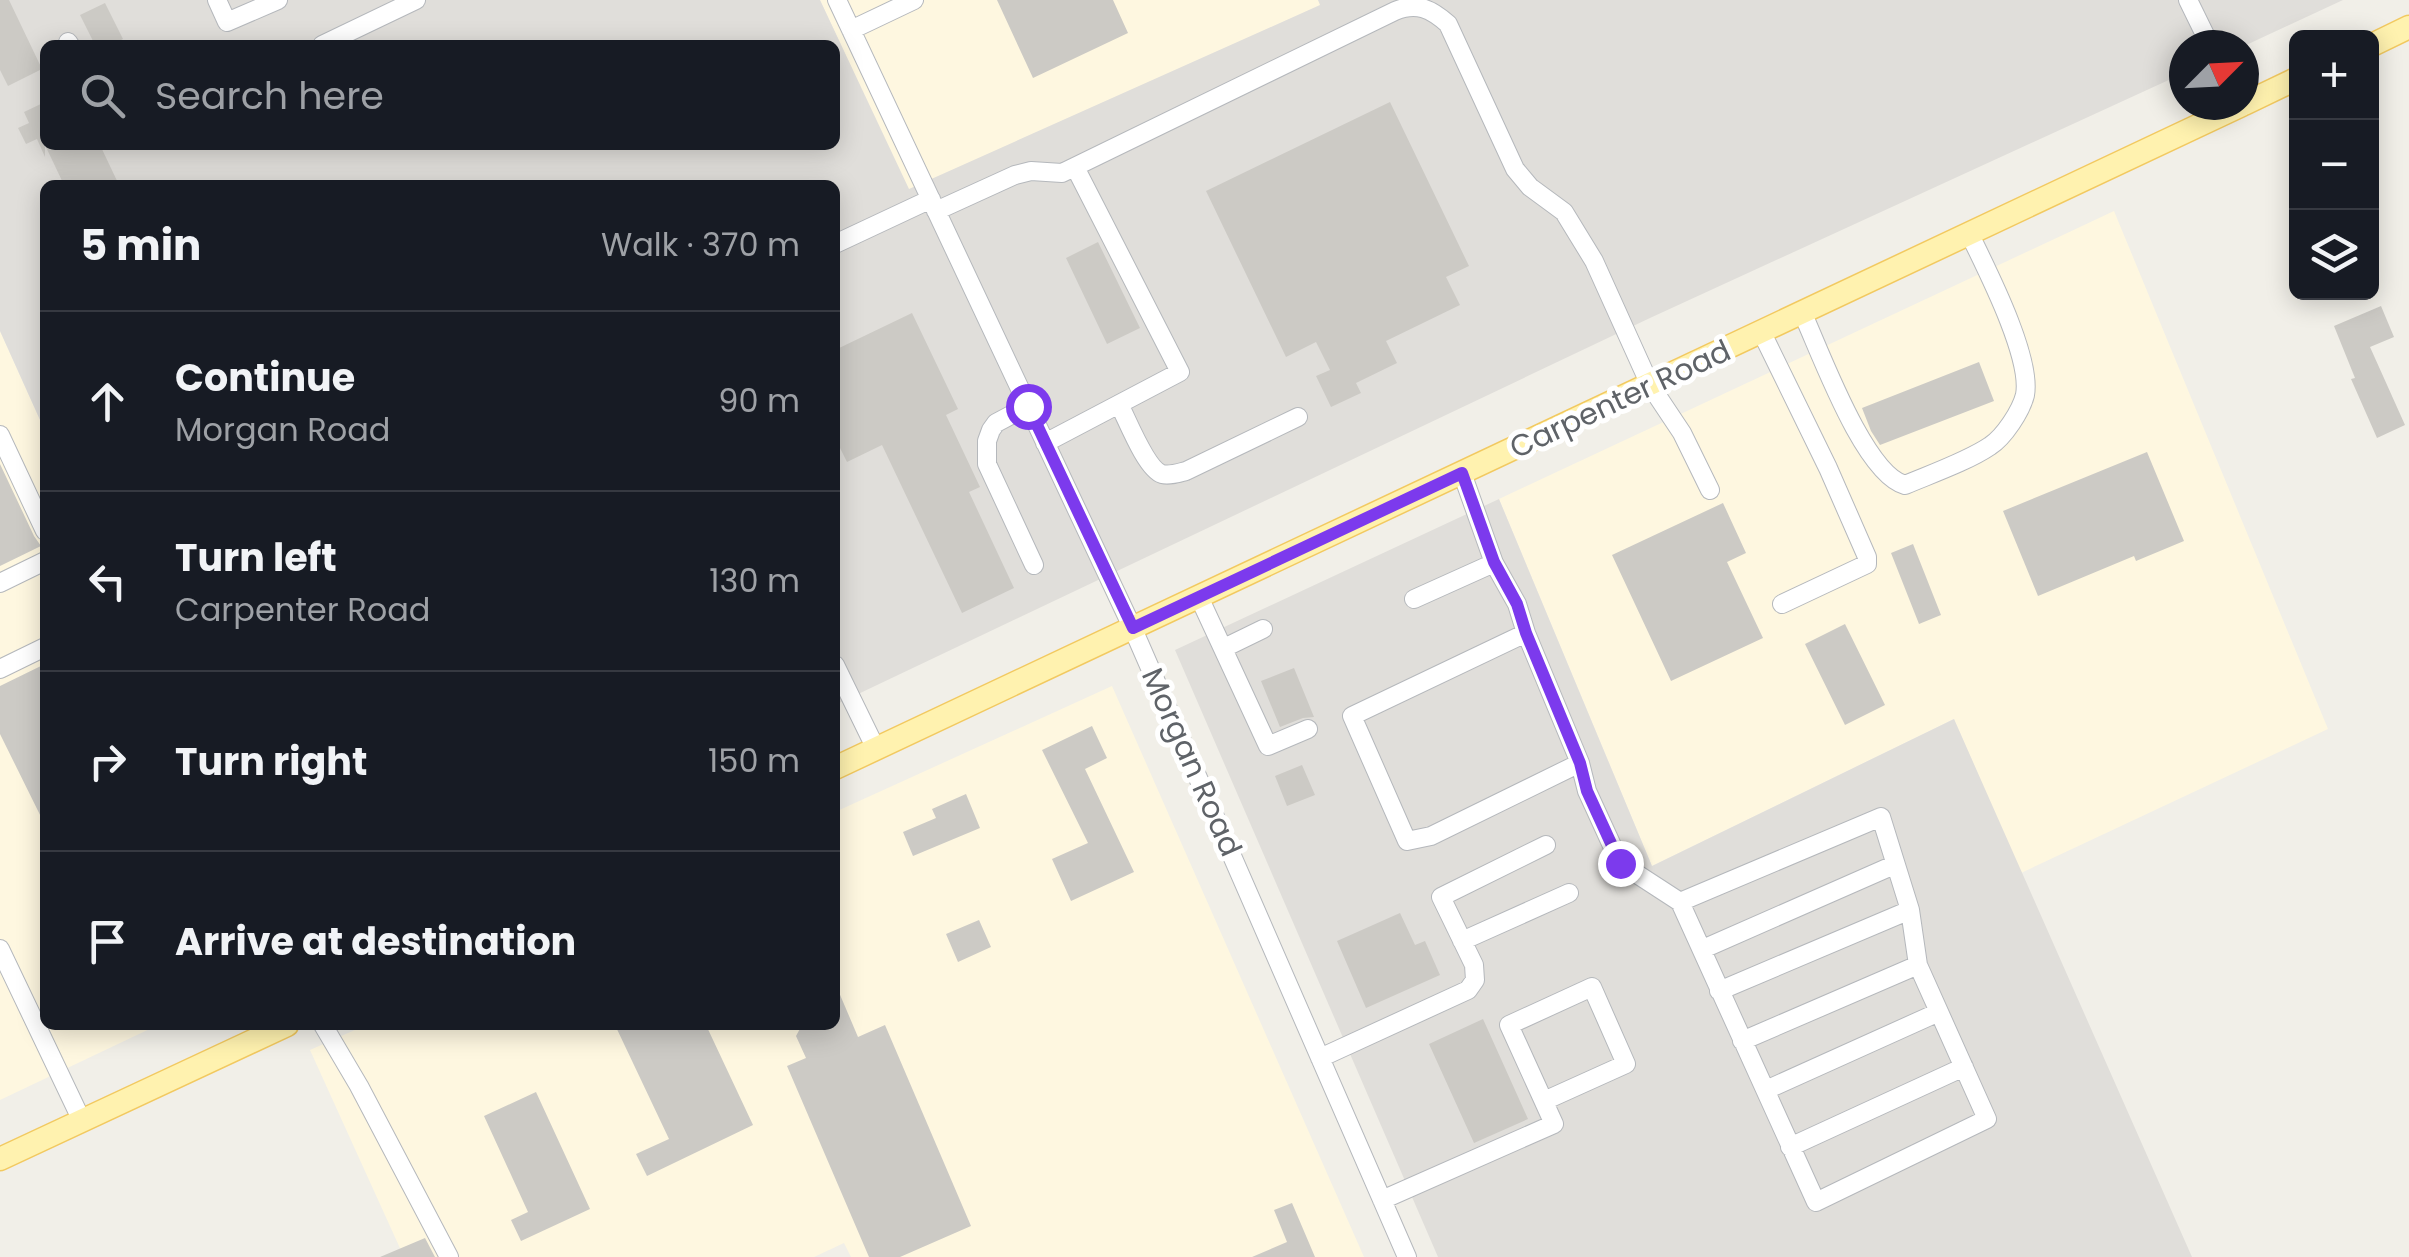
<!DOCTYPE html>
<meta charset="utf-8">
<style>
body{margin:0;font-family:Poppins,sans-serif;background:#242831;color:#f1f3f6}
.controls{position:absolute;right:30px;top:30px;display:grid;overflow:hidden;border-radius:15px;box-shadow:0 5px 25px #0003}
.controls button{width:90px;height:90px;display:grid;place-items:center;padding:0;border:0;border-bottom:2px solid #363941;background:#171b24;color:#f1f3f6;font:50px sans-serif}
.compass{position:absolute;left:2169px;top:30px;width:90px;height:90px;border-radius:50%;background:#171b24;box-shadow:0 5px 25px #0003;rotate:66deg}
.stop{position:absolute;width:30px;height:30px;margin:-22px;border:8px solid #7c3aed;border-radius:50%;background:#fff}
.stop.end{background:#7c3aed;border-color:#fff;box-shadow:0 2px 10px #0008}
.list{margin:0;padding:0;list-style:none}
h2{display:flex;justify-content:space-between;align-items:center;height:130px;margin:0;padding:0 40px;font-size:42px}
h2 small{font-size:32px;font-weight:400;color:#9ea1a6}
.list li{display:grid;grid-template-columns:65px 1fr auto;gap:30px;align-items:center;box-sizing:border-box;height:180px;padding:0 40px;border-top:2px solid #363941}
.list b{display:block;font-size:38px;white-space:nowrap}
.list p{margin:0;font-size:32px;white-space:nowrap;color:#9ea1a6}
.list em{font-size:32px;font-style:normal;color:#9ea1a6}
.icon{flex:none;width:55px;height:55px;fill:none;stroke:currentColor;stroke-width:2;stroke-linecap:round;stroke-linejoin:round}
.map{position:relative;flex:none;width:2409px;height:1257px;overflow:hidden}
.search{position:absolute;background:#171b24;box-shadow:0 5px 25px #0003;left:40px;top:40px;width:800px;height:110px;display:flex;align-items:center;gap:25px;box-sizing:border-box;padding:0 35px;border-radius:15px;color:#9ea1a6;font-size:38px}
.panel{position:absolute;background:#171b24;box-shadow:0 5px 25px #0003;left:40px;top:180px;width:800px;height:850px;border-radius:15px}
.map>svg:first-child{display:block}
</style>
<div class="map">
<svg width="2409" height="1257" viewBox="0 0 2409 1257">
<rect width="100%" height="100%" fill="#f1efe8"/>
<!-- commercial -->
<path fill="#fef7e0" d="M820,0H1318L1321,5L908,190Z
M2114,211L2328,729L2021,873L1954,719L1652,866L1499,499Z
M0,331L45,431V1025H158L0,1100Z
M1112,686L1364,1257H851L844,1243L814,1257H404L310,1050L366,1025H835V812Z"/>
<!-- industrial -->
<path fill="#e0deda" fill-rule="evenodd" d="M0,0H820L909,189L1320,5L1318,0H2343L2244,46L2184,45V73L1650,318L835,705V185H45V431L0,331ZM45,45H835V145H45Z
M1499,499L1652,866L1954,719L2192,1257H1438L1175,650Z"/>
<!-- building -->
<path fill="#cccac5" d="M0,0H9L42,69L8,86L0,70Z
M997,0H1113L1128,33L1033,78Z
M105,3L123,39L112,45H95L80,15Z
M45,102V157L37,139L26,144L18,128L29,123L24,112Z
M1390,102L1469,266L1446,277L1460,305L1386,341L1397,363L1356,383L1361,393L1331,407L1316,376L1330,370L1316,342L1286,357L1206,191Z
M45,145H100L119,185H64Z
M1098,242L1140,328L1107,344L1066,258Z
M2381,306L2394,337L2370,347L2405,425L2377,438L2351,379L2355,378L2334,326Z
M912,313L958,409L946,415L980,487L969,492L1014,588L962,613L882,445L847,462L835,438V350Z
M1979,362L1994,401L1880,445L1871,431L1862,408Z
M2147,452L2184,541L2136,561L2134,556L2038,596L2003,511Z
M0,464L34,536L41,546L0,566Z
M1723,503L1746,553L1727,562L1763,638L1671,681L1612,555Z
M1913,544L1941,615L1919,624L1891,553Z
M1845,624L1885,705L1845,725L1805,644Z
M45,664V825L0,734V686Z
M1294,668L1314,717L1303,718L1280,727L1261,681Z
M1092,726L1107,758L1085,769L1134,872L1071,901L1052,859L1088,843L1042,750Z
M1302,765L1315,795L1287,806L1275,776Z
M966,794L980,828L913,856L903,832L936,818L932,809Z
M1400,913L1415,945L1425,941L1440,975L1366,1008L1337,941Z
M979,920L991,947L958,962L946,934Z
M835,983L858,1037L885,1025L971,1226L900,1257H869L787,1066L806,1058L796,1036L802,1025H835Z
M1483,1019L1528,1119L1474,1143L1429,1044Z
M615,1025H706L753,1125L647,1176L636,1154L669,1139Z
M536,1092L590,1209L521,1241L511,1220L528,1212L484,1116Z
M1292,1203L1315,1257H1252L1287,1242L1274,1210Z
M425,1238L435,1257H380Z"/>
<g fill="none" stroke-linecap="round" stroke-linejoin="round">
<!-- minor casing -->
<g stroke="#b5b8bc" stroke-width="20">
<path id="minor" d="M217,0L227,22L278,0
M837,0L1133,629L1407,1257
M2188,0L2210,45
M851,30L914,0
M68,42L70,45
M322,45L416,0
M936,211L1015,175L1031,171L1062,173L1395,11C1417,2 1431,9 1448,24L1515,169L1530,187L1564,212L1594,261L1650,385L1682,433L1710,490
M835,244L931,199
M1802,312C1820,351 1864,474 1905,485C1931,474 1968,461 1990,446C2004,437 2021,411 2025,395C2032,357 1986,268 1969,233
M1761,331L1828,468L1867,557V564L1782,604
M1119,404C1127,419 1146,469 1162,474C1170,476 1178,473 1186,471L1298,417
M1028,406L996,423L991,430L987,441V464L1034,565
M0,435L45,531
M1045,443L1180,372L1075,167
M1462,473L1494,563L1517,604L1526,633L1580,763L1587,791L1620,863L1680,902L1816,1202L1987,1119L1918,965L1910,910L1719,991
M0,583L45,561
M1199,597L1268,746L1308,729
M1414,599L1494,563
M1526,633L1352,716L1407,841L1431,836L1580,763
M1224,648L1263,629
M835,665L876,749
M0,669L45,647
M1680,902L1881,817L1910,910
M1462,941L1569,893
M0,949L82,1121
M1703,949L1894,865
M323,1025L359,1086L449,1257
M1742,1041L1918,965
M1320,1058L1468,990L1475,980L1474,965L1441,897L1546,845
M1766,1090L1939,1012
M1790,1147L1964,1067
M1382,1200L1554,1124L1509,1025L1592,987L1626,1064L1544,1101"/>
</g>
<!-- major casing -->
<g stroke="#f2c960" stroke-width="25">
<path id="major" d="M2372,45L2409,27
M2244,104L2296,79
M835,768L2242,105
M0,1159L287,1025"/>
</g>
<!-- minor -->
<use href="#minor" stroke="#fff" stroke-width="18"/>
<!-- major -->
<use href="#major" stroke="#fff2af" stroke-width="22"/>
</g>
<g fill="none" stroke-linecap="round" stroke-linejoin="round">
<!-- route -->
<path stroke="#7c3aed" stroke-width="12" d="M1028,406L1133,628L1462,473L1494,562L1517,604L1526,633L1580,763L1587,791L1620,863"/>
</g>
<g text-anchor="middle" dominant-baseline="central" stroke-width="10" stroke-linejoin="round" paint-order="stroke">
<!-- street labels -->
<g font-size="30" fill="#5f6368" stroke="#fff">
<text transform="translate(1620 399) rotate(-25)">Carpenter Road</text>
<text transform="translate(1192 762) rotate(66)">Morgan Road</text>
</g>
</g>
</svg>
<div class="controls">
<button>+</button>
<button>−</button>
<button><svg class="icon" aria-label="layers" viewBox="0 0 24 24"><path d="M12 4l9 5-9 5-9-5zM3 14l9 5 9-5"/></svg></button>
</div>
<svg class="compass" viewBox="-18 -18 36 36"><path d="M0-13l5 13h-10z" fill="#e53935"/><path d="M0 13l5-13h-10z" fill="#9ea1a6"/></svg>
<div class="stop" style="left:1028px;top:406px"></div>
<div class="stop end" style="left:1620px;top:863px"></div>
<div class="search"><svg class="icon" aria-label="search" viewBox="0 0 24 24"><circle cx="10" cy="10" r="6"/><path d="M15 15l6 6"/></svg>Search here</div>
<section class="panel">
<h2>5 min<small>Walk · 370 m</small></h2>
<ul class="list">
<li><svg class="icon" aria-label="ahead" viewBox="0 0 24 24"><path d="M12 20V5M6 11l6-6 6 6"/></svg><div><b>Continue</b><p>Morgan Road</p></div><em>90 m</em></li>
<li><svg class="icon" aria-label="left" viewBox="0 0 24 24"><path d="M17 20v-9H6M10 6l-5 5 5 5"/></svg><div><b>Turn left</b><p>Carpenter Road</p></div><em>130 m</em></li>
<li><svg class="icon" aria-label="right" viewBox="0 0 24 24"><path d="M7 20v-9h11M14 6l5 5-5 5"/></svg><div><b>Turn right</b></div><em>150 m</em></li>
<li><svg class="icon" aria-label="arrive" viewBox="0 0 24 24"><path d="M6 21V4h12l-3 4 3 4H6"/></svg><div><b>Arrive at destination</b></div></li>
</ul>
</section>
</div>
